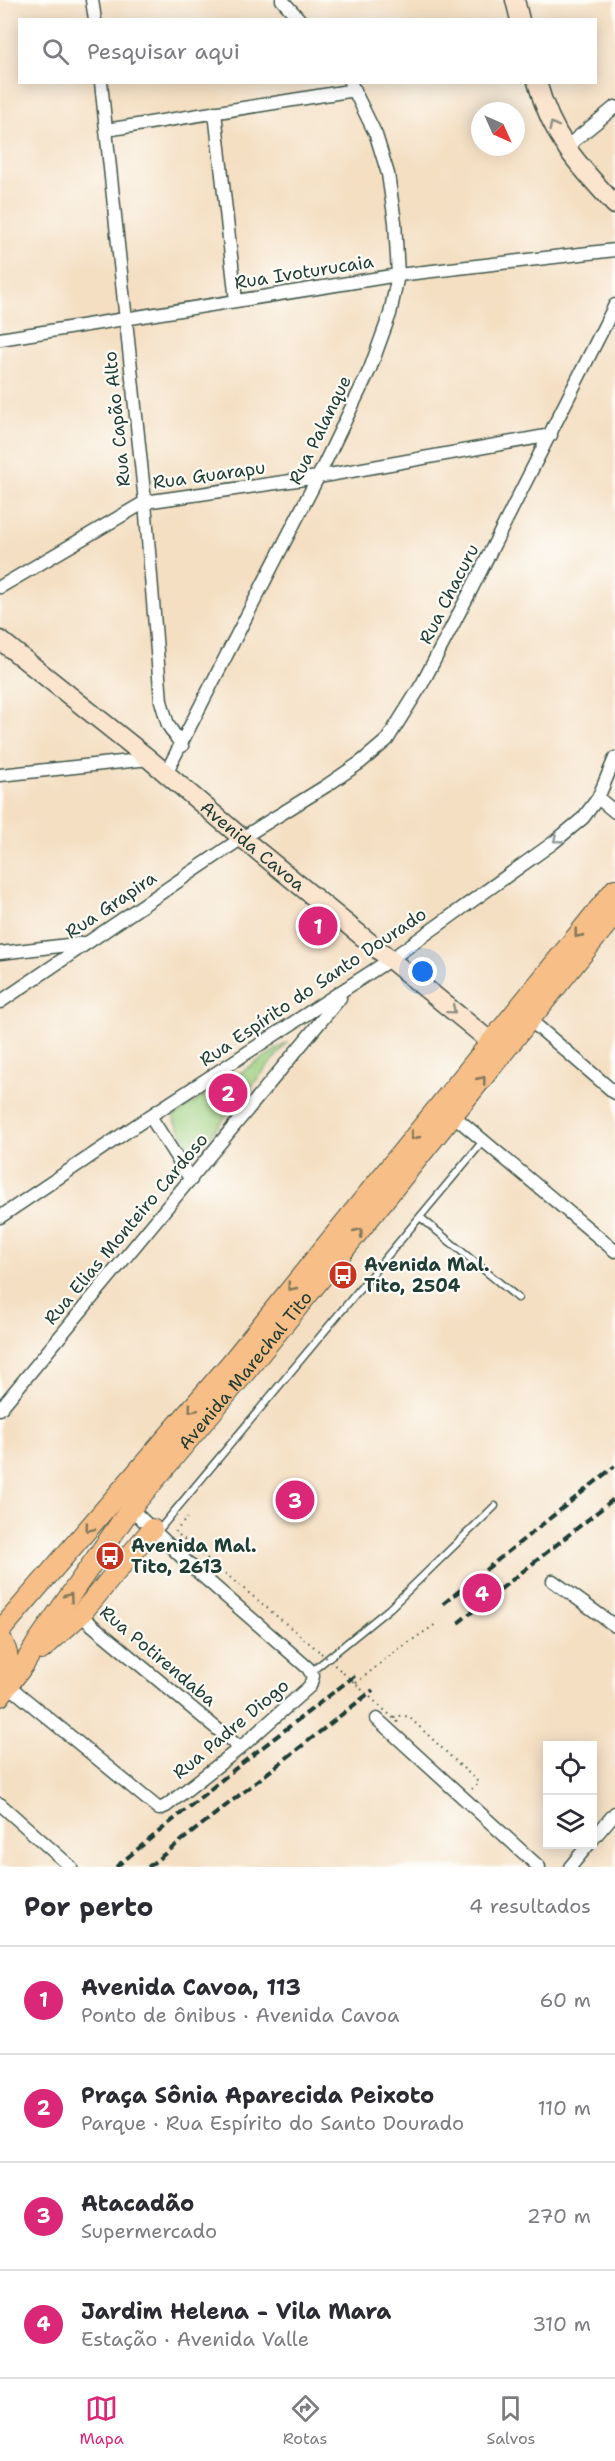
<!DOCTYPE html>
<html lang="pt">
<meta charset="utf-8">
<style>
body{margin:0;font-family:"Shantell Sans",sans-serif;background:#f2f2f3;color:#2b2b33}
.controls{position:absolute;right:18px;bottom:18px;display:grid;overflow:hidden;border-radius:0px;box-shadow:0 3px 15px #0003}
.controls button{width:54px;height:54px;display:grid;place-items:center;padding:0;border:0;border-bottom:2px solid #e1e1e2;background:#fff;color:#2b2b33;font:30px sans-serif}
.compass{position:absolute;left:471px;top:102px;width:54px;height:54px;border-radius:50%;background:#fff;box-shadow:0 3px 15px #0003;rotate:135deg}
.you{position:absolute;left:423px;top:972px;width:21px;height:21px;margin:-15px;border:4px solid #fff;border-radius:50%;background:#1a73e8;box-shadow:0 0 0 9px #1a73e833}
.badge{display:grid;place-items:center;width:39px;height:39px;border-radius:50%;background:#db2777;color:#fff;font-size:20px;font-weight:700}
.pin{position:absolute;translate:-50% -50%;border:3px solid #fff;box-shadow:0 2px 6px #0006}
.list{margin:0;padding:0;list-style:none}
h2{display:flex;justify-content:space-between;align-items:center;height:78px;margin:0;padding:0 24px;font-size:26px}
h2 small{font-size:20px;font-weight:400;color:#7c7c81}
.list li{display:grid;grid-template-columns:39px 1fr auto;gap:18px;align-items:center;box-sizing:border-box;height:108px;padding:0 24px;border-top:2px solid #e1e1e2}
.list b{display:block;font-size:22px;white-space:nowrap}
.list p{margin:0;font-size:20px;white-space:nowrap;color:#7c7c81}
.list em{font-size:20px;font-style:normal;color:#7c7c81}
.icon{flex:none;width:33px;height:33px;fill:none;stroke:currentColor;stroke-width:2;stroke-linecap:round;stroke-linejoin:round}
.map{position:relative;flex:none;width:615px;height:1867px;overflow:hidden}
.search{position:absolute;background:#fff;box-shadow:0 3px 15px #0003;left:18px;right:18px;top:18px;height:66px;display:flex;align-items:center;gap:15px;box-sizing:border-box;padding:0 21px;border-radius:0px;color:#7c7c81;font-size:22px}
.sheet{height:510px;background:#fff}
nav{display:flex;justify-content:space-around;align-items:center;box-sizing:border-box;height:84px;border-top:2px solid #e1e1e2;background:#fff;font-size:16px;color:#7c7c81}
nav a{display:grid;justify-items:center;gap:3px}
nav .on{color:#db2777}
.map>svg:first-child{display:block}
</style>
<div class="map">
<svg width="615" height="1867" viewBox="0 0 615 1867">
<rect width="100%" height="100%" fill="#fdfcf7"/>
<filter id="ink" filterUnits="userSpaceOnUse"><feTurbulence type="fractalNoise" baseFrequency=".0167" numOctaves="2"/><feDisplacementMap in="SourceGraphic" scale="12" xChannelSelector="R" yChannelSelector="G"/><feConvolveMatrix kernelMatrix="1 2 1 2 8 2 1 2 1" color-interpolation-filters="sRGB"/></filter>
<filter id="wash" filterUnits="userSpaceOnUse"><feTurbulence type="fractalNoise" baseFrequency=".008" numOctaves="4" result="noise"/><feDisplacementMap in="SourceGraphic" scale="24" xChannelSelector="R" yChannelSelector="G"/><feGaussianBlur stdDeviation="1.35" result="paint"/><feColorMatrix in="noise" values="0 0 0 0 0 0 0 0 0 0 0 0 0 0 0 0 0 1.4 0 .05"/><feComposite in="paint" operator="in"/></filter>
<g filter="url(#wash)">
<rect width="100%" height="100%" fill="#f4dfc3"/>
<!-- green -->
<path fill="#9dcf7e" stroke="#5e8659" stroke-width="1.5" d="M288,1042L194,1155L174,1119V1116Z"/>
</g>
<g filter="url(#ink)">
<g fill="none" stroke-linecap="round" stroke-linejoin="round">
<!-- lane casing -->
<g stroke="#3f5549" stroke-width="9">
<path id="lane" d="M420,1217L518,1298
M158,1531L484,1140
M311,1672L390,1608L495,1506"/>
</g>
<!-- street casing -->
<g stroke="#3f5549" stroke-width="15">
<path id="street" d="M92,0L95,20
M282,0L300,20
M101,82L145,502L161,701L168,725L182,746
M215,112L236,301
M106,130L355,90
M565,148L615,107
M0,339L398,275L615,250
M0,587L145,502L318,477L551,435
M166,773L318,477L370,369L390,314L398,275L395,222L388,174L376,135L350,82
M0,775L149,759
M598,798L615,812
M0,953L85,943
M0,1002L242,838L326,786L361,762L387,740L422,684L470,592L615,305
M530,1020L615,1093
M448,1111L615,1251
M150,1116L191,1180
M0,1217L150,1116L391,959L553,843L583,818L598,798L615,758
M0,1409L340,998
M553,1581L615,1626
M80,1615L240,1748
M9,1686L159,1809L166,1806L240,1748L310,1686L313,1676L308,1668L191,1566L127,1505
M377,1719L539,1867
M0,1804L71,1867
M592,1840L615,1813
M570,1867L589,1844"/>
</g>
<!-- secondary casing -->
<g stroke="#3f5549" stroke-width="21">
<g id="secondary">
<path d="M515,0L520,20"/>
<path d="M537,82C552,137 577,164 615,205"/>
<path id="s1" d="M0,640L149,759L242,838L502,1051"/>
</g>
</g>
<!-- primary casing -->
<g stroke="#3f5549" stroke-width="22">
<g id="primary">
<path d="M0,1631L230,1364L615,889"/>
<path d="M0,1637C9,1653 12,1664 0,1678"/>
<path d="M41,1650L80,1615L152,1529"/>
<path id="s2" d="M0,1696L25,1663L38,1641L131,1508L243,1375L615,914"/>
</g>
</g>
<!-- path -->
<path stroke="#3f5549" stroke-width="2" stroke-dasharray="1.5 4.5" stroke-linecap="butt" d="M175,1532L187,1518
M179,1535L320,1652
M356,1683L393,1653L436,1624
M394,1718L403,1715L410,1718L479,1783L472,1789"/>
<!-- lane -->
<use href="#lane" stroke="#fff" stroke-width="6"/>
<!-- street -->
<use href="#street" stroke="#fff" stroke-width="12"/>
<!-- secondary -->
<use href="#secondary" stroke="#fce5cf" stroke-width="18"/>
<!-- primary -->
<use href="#primary" stroke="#f7be87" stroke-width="20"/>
<!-- rail -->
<path stroke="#1f3d34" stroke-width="4" stroke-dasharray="9 4.5" stroke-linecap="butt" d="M443,1604L615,1466
M458,1623L615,1498
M116,1867L241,1764L357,1674
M148,1867L373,1690"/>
<!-- path-bridge -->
<path stroke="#3f5549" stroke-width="2" stroke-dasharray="1.5 4.5" stroke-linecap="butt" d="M321,1653L400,1724"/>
</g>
<!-- one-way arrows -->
<defs><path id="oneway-chevron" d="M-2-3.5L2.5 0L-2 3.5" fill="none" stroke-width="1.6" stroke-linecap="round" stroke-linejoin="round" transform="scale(1.5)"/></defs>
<g stroke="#8e9182">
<use href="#oneway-chevron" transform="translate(553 126) rotate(-117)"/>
<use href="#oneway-chevron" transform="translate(452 1010) rotate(40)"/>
</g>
<use stroke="#8f9e9a" href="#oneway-chevron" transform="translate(557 839) rotate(141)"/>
<g stroke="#807759">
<use href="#oneway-chevron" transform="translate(578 934) rotate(129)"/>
<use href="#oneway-chevron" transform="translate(482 1080) rotate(-51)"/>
<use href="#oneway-chevron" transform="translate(414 1136) rotate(129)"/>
<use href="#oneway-chevron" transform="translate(359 1232) rotate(-51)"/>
<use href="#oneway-chevron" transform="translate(291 1287) rotate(129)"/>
<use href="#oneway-chevron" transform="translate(192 1409) rotate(130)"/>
<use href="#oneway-chevron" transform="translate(89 1528) rotate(130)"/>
<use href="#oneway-chevron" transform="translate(69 1597) rotate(-55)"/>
</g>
</g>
<!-- icons -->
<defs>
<g id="bus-disc" transform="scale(1.5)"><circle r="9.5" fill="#c8321e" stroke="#fdfcf7"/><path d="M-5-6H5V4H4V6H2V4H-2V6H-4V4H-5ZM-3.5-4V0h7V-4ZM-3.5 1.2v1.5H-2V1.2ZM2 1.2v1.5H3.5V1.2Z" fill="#fff"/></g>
</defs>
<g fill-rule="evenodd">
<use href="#bus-disc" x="343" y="1275"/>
<use href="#bus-disc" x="110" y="1556"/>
</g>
<g text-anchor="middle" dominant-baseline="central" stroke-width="4.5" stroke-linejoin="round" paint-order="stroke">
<!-- street labels -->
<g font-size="18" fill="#1f3d34" stroke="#fdfcf7">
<text transform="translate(304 272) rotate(-9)">Rua Ivoturucaia</text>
<text transform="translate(117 419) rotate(-96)">Rua Capão Alto</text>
<text transform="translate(320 430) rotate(-64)">Rua Palanque</text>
<text transform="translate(209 475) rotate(-8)">Rua Guarapu</text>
<text transform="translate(449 594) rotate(-63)">Rua Chacuru</text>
<text stroke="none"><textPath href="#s1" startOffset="326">Avenida Cavoa</textPath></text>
<text transform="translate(111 905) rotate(-34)">Rua Grapira</text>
<text transform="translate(313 987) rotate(-34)">Rua Espírito do Santo Dourado</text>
<text transform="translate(126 1229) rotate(-50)">Rua Elias Monteiro Cardoso</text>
<text stroke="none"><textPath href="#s2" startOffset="408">Avenida Marechal Tito</textPath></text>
<text transform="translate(158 1656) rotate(40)">Rua Potirendaba</text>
<text transform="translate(231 1729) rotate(-40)">Rua Padre Diogo</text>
</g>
<!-- poi labels -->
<g font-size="18" font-weight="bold" fill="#1f3d34" stroke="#fdfcf7" text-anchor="start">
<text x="364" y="1265">Avenida Mal.<tspan x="364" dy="21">Tito, 2504</tspan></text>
<text x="131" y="1546">Avenida Mal.<tspan x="131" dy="21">Tito, 2613</tspan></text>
</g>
</g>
</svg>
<div class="controls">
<button><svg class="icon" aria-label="locate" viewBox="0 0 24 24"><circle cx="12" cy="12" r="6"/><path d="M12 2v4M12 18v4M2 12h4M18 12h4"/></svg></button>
<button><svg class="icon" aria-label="layers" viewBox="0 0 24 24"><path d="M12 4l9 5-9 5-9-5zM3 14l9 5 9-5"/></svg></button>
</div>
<svg class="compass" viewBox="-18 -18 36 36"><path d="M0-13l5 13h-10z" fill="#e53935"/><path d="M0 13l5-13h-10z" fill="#7c7c81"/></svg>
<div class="you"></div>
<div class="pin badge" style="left:318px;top:926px">1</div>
<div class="pin badge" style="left:228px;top:1093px">2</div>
<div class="pin badge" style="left:295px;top:1500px">3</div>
<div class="pin badge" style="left:482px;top:1593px">4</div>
<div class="search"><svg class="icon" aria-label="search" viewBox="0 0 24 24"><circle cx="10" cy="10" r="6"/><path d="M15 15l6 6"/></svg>Pesquisar aqui</div>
</div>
<section class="sheet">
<h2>Por perto<small>4 resultados</small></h2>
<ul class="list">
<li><span class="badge">1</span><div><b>Avenida Cavoa, 113</b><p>Ponto de ônibus · Avenida Cavoa</p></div><em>60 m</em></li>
<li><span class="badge">2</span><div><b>Praça Sônia Aparecida Peixoto</b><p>Parque · Rua Espírito do Santo Dourado</p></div><em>110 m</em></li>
<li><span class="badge">3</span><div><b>Atacadão</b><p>Supermercado</p></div><em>270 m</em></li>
<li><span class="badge">4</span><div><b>Jardim Helena - Vila Mara</b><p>Estação · Avenida Valle</p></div><em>310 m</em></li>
</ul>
</section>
<nav>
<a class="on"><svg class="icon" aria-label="map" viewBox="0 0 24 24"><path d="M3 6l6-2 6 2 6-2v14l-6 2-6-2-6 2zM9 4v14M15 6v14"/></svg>Mapa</a>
<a><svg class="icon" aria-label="directions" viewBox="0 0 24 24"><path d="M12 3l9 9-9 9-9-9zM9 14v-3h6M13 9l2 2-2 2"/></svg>Rotas</a>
<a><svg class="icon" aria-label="saved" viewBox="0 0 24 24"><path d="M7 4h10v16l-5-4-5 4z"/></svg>Salvos</a>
</nav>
